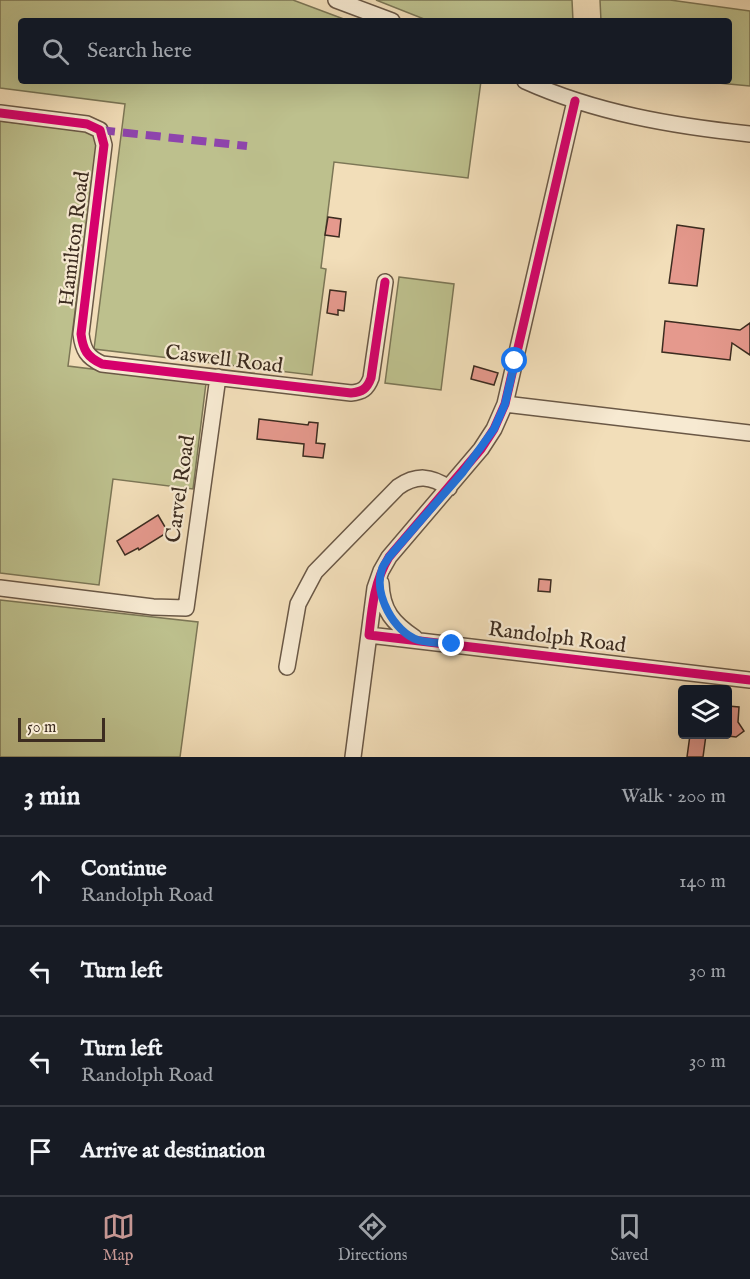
<!DOCTYPE html>
<meta charset="utf-8">
<style>
body{margin:0;font-family:"IM FELL English",serif;background:#20242c;color:#f1f3f6}
.controls{position:absolute;right:18px;bottom:18px;display:grid;overflow:hidden;border-radius:6px;box-shadow:0 6px 24px #0002}
.controls button{width:54px;height:54px;display:grid;place-items:center;padding:0;border:0;border-bottom:2px solid #363941;background:#171b24;color:#f1f3f6;font:30px sans-serif}
.scale{position:absolute;left:18px;bottom:15px;width:87px;box-sizing:border-box;padding-left:6px;border:3px solid #3c2c20;border-top:0;font-size:16px;line-height:21px;white-space:nowrap;color:#3c2c20;-webkit-text-stroke:4px #f7ead2;paint-order:stroke}
.stop{position:absolute;width:18px;height:18px;margin:-14px;border:4px solid #1a73e8;border-radius:50%;background:#fff}
.stop.end{background:#1a73e8;border-color:#fff;box-shadow:0 2px 6px #0008}
.list{margin:0;padding:0;list-style:none}
h2{display:flex;justify-content:space-between;align-items:center;height:78px;margin:0;padding:0 24px;font-size:26px}
h2 small{font-size:20px;font-weight:400;color:#9ea1a6}
.list li{display:grid;grid-template-columns:39px 1fr auto;gap:18px;align-items:center;box-sizing:border-box;height:90px;padding:0 24px;border-top:2px solid #363941}
.list b{display:block;font-size:22px;white-space:nowrap}
.list p{margin:0;font-size:20px;white-space:nowrap;color:#9ea1a6}
.list em{font-size:20px;font-style:normal;color:#9ea1a6}
.icon{flex:none;width:33px;height:33px;fill:none;stroke:currentColor;stroke-width:2;stroke-linecap:round;stroke-linejoin:round}
.map{position:relative;flex:none;width:750px;height:757px;overflow:hidden}
.search{position:absolute;background:#171b24;box-shadow:0 6px 24px #0002;left:18px;right:18px;top:18px;height:66px;display:flex;align-items:center;gap:15px;box-sizing:border-box;padding:0 21px;border-radius:6px;color:#9ea1a6;font-size:22px}
.sheet{height:438px;background:#171b24}
nav{display:flex;justify-content:space-around;align-items:center;box-sizing:border-box;height:84px;border-top:2px solid #363941;background:#171b24;font-size:16px;color:#9ea1a6}
nav a{display:grid;justify-items:center;gap:3px}
nav .on{color:#c59692}
.map>svg:first-child{display:block}
</style>
<div class="map">
<svg width="750" height="757" viewBox="0 0 750 757">
<rect width="100%" height="100%" fill="#f2deb9"/>
<filter id="stains"><feTurbulence type="fractalNoise" baseFrequency=".00333" numOctaves="4"/><feColorMatrix values="0 0 0 0 .2 0 0 0 0 .09 0 0 0 0 .02 0 0 0 .5 -.17"/></filter>
<radialGradient id="worn" r=".72"><stop offset=".6" stop-color="#630" stop-opacity="0"/><stop offset="1" stop-color="#630" stop-opacity=".3"/></radialGradient>
<!-- green -->
<path fill="#bdc08d" stroke="#7c7656" stroke-width="1.5" d="M0,0H293L349,21H21V81H481L468,178L334,162L321,268L326,269L312,375L94,349L125,104L0,88Z
M376,0H572L573,21H429Z
M600,0H670L750,11V86L697,81H729V21H601Z
M0,121L98,133L68,366L206,383L193,489L113,479L99,585L0,573Z
M399,277L454,284L441,390L385,383Z
M0,600L198,622L180,757H0Z"/>
<!-- building -->
<path fill="#e5998d" stroke="#3c2c20" stroke-width="1.5" d="M328,217L341,219L339,237L325,235Z
M677,225L704,229L697,286L669,283Z
M330,290L346,292L344,311L338,310V315L327,313Z
M665,321L740,330L750,323V355L732,343L730,360L662,352Z
M474,366L498,373L494,385L471,379Z
M259,419L308,425L309,422L318,423L316,443L325,444L323,458L303,456L304,444L257,439Z
M158,515L168,532L139,550L138,548L125,555L117,541Z
M539,579L551,580L550,592L538,591Z
M728,706L739,707L738,722L744,731L736,737L728,736Z
M690,735H706L703,757H687Z"/>
<g fill="none" stroke-linecap="round" stroke-linejoin="round">
<!-- minor casing -->
<g stroke="#6a5846" stroke-width="18">
<path id="minor" d="M336,0L392,21
M525,81C596,113 673,126 750,134
M0,113L87,124L100,130L104,145L81,334C83,350 87,357 102,364L351,393C362,392 367,389 371,378L385,282
M505,404L750,433
M381,583C382,611 393,623 415,638
M0,588L153,607L186,608L218,377
M369,635L750,680
M287,667L298,604L315,572L398,487C417,474 431,476 449,488
M353,757L375,588L381,571L389,557L481,449L494,429L505,404L575,101"/>
</g>
<!-- minor -->
<use href="#minor" stroke="#f7ead2" stroke-width="15"/>
<!-- quiet -->
<path stroke="#8e44ad" stroke-width="8" stroke-dasharray="15 8" stroke-linecap="butt" d="M100,130L247,146"/>
<!-- cycleway casing -->
<g stroke="#f7ead2" stroke-width="13">
<path id="cycleway" d="M575,101L505,404L494,429L481,449L389,557C374,582 372,607 369,635L750,680
M0,113L87,124L100,130L104,145L81,334C83,350 87,357 102,364L351,393C362,392 367,389 371,378L385,282"/>
</g>
<!-- cycleway -->
<use href="#cycleway" stroke="#d6006c" stroke-width="9"/>
</g>
<g fill="none" stroke-linecap="round" stroke-linejoin="round">
<!-- route -->
<path stroke="#1a73e8" stroke-width="8" d="M452,644C441,643 428,643 418,640C394,632 373,594 382,569C383,565 387,561 389,557L463,472L494,429L505,404L515,361"/>
</g>
<g text-anchor="middle" dominant-baseline="central" stroke-width="4.5" stroke-linejoin="round" paint-order="stroke">
<!-- street labels -->
<g font-size="21" fill="#3c2c20" stroke="#f7ead2">
<text transform="translate(75 239) rotate(-83)">Hamilton Road</text>
<text transform="translate(224 360) rotate(7)">Caswell Road</text>
<text transform="translate(181 489) rotate(-82)">Carvel Road</text>
<text transform="translate(557 638) rotate(7)">Randolph Road</text>
</g>
</g>
<rect width="100%" height="100%" filter="url(#stains)"/>
<rect width="100%" height="100%" fill="url(#worn)"/>
</svg>
<div class="controls">
<button><svg class="icon" aria-label="layers" viewBox="0 0 24 24"><path d="M12 4l9 5-9 5-9-5zM3 14l9 5 9-5"/></svg></button>
</div>
<div class="scale">50 m</div>
<div class="stop" style="left:515px;top:361px"></div>
<div class="stop end" style="left:452px;top:644px"></div>
<div class="search"><svg class="icon" aria-label="search" viewBox="0 0 24 24"><circle cx="10" cy="10" r="6"/><path d="M15 15l6 6"/></svg>Search here</div>
</div>
<section class="sheet">
<h2>3 min<small>Walk · 200 m</small></h2>
<ul class="list">
<li><svg class="icon" aria-label="ahead" viewBox="0 0 24 24"><path d="M12 20V5M6 11l6-6 6 6"/></svg><div><b>Continue</b><p>Randolph Road</p></div><em>140 m</em></li>
<li><svg class="icon" aria-label="left" viewBox="0 0 24 24"><path d="M17 20v-9H6M10 6l-5 5 5 5"/></svg><div><b>Turn left</b></div><em>30 m</em></li>
<li><svg class="icon" aria-label="left" viewBox="0 0 24 24"><path d="M17 20v-9H6M10 6l-5 5 5 5"/></svg><div><b>Turn left</b><p>Randolph Road</p></div><em>30 m</em></li>
<li><svg class="icon" aria-label="arrive" viewBox="0 0 24 24"><path d="M6 21V4h12l-3 4 3 4H6"/></svg><div><b>Arrive at destination</b></div></li>
</ul>
</section>
<nav>
<a class="on"><svg class="icon" aria-label="map" viewBox="0 0 24 24"><path d="M3 6l6-2 6 2 6-2v14l-6 2-6-2-6 2zM9 4v14M15 6v14"/></svg>Map</a>
<a><svg class="icon" aria-label="directions" viewBox="0 0 24 24"><path d="M12 3l9 9-9 9-9-9zM9 14v-3h6M13 9l2 2-2 2"/></svg>Directions</a>
<a><svg class="icon" aria-label="saved" viewBox="0 0 24 24"><path d="M7 4h10v16l-5-4-5 4z"/></svg>Saved</a>
</nav>
